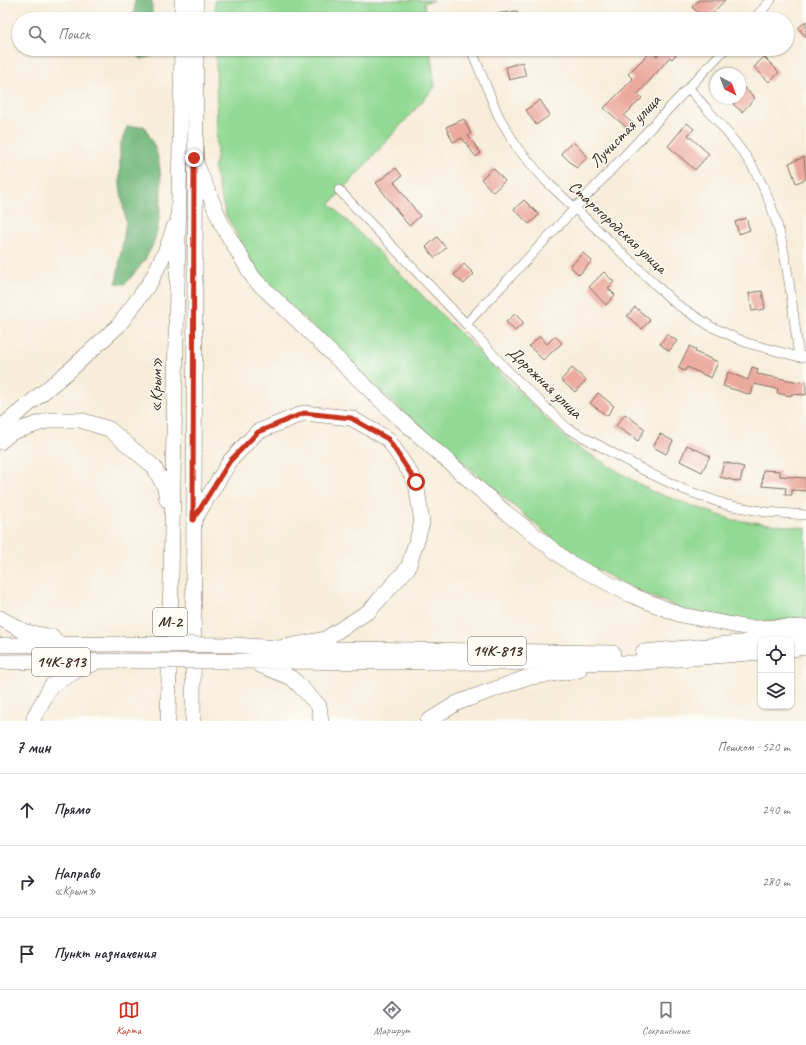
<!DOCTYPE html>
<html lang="ru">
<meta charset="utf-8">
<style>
body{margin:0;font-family:Caveat,sans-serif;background:#f7f7f7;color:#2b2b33}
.controls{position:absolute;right:12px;bottom:12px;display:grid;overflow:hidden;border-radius:8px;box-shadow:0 1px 3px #0004}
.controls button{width:36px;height:36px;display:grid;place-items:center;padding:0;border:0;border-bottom:1px solid #e1e1e2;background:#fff;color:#2b2b33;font:20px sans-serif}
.compass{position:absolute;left:710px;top:68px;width:36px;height:36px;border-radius:50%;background:#fff;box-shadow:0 1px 3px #0004;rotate:139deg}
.stop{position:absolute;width:12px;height:12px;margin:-9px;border:3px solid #c8321e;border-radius:50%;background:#fff}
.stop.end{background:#c8321e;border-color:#fff;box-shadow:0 1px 4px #0008}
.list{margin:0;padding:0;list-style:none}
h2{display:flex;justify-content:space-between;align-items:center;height:52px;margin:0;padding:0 16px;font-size:17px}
h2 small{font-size:13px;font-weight:400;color:#7c7c81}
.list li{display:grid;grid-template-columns:26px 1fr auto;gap:12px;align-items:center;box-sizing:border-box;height:72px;padding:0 16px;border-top:1px solid #e1e1e2}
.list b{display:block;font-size:15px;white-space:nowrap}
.list p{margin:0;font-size:13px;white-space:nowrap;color:#7c7c81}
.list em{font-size:13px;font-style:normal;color:#7c7c81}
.icon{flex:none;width:22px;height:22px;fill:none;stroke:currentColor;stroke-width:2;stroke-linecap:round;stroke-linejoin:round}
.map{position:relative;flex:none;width:806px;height:721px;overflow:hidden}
.search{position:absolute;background:#fff;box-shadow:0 1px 3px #0004;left:12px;right:12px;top:12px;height:44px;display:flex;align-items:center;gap:10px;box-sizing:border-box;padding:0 14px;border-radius:22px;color:#7c7c81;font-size:15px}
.sheet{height:268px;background:#fff}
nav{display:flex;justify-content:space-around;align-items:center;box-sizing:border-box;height:56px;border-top:1px solid #e1e1e2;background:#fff;font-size:11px;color:#7c7c81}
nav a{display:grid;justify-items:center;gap:2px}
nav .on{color:#c8321e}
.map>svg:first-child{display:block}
</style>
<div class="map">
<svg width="806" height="721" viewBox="0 0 806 721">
<rect width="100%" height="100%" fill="#fdfcf7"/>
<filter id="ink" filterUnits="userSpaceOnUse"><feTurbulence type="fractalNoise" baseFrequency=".025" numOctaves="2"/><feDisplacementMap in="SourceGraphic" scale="8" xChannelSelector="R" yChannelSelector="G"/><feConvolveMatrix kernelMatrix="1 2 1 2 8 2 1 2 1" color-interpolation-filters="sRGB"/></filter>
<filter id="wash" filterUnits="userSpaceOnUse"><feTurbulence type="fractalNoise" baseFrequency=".012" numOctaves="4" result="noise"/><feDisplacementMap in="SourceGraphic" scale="16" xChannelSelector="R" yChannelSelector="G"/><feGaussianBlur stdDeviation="0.9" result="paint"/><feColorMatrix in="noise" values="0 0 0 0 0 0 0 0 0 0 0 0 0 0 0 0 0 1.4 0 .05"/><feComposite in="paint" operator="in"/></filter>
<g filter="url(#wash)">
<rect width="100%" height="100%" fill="#f7edda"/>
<!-- green -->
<path fill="#92d994" stroke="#668259" d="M215,0H434L424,3L426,19H215Z
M216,49H430L435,87L330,204L571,443L651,491L733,520L806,528V619L748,622L682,609L634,589L574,557L404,413L260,277L226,215L214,169L217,154Z"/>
<!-- forest -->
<path fill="#75b97e" stroke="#58724e" d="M135,0H152V19H134Z
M134,49H151V56L141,59L134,52Z
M144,126C148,134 153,142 156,151C164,175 162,221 153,244C147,259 135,273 125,284L116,283L126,223L120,185V146L127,127Z"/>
<g id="blocks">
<!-- building -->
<path fill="#eba89d" d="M699,0H725L707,19H705L692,7Z
M517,11L518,18L488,19L487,15Z
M806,21V37L798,28Z
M664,49H682L672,59L670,57L638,94L642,98L624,116L632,123L627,128L604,108L633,79L628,74L651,51L657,56Z
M764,57L779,72L769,82L754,67Z
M522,62L526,76L509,80L506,67Z
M740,84L755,98L742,112L733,104L740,98Z
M540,100L550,115L536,125L526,110Z
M464,119L471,134L468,136L481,153L476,157L462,138L453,142L446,127Z
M687,123L694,129L688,135L709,154L695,170L668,146Z
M573,142L588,157L576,168L561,153Z
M804,157L806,179L796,183L789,163Z
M396,168L402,176L394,182L420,216L409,226L376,183Z
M493,168L505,181L493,192L481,179Z
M524,200L539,215L529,224L514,209Z
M746,218L750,230L739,234L735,222Z
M437,237L446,248L435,258L426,247Z
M583,253L592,261L579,275L570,266Z
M464,264L474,274L464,284L454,275Z
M604,272L614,282L608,288L615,295L606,305L589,287Z
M762,291L765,309L752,311L749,293Z
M635,307L650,320L642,329L627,316Z
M515,314L524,323L515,331L506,322Z
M667,334L677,341L669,351L660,344Z
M540,336L547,344L555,336L562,343L543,360L529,346Z
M690,346L696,350L695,352L718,362L711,378L687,367L685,371L678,368Z
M752,367L758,369L757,374L799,382L806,381V395L791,394V396L777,393L778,389L754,384L751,395L723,386L728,372L748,380Z
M572,368L586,380L575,392L561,380Z
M598,393L614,406L607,416L590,403Z
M625,414L645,429L638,441L616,426Z
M660,434L673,441L666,454L653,447Z
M687,445L710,456L702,472L680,461Z
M724,462L744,467L740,482L720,477Z
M763,470L780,471V476L806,478V491L792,490V495H785L786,488L762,486Z"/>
</g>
</g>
<g filter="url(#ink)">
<use href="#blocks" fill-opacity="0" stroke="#7d6e60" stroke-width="1"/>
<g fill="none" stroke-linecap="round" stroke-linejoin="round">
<!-- street casing -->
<g stroke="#7d6e60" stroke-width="10">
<path id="street" d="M754,19L771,0
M471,49L498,115L518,149L546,181L675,303L710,326L747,343L799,357L806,356
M689,88C710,114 735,138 752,166C787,223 790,293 799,357
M339,190L466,324L506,369L567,428L651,474L685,490L727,505L766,512L806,515
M466,324L725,49"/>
</g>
<!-- primary casing -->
<g stroke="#7d6e60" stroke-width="16">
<path id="primary" d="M182,19V0
M196,19V0
M194,158L222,225L254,279L396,415L505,512L570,563L631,595L681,615L749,628L806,627
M0,428L70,370L119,325L151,281L167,248L174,227
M0,442L12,432L50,420H80L109,429L154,467L165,488L167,500
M194,520L230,461L257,432L304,413L351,418L388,439L416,482L422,523L408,568L369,611L325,639L279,648
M0,618L25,632L53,637
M769,640L806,636
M0,645L122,644
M233,645L279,648L613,653
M791,649L806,647
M643,652L761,641
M232,661L632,663L761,652
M0,662L122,661
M260,665L292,678L319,706L321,721
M34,721V717L51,686L81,668L93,664
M168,721L182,49
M193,721L196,49
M428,721L457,703L525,678L579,670"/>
</g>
<!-- street -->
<use href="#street" stroke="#fff" stroke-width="9"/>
<!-- primary -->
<use href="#primary" stroke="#fff" stroke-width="15"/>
<!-- primary-bridge casing -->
<g stroke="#7d6e60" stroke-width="16" stroke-linecap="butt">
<path id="primary-bridge" d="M122,644L233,645
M122,661H232"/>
</g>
<!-- primary-bridge -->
<use href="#primary-bridge" stroke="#fff" stroke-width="15"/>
</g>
</g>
<g fill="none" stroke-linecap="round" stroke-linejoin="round" filter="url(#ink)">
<!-- route -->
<path stroke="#c8321e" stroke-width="5" d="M194,158L193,520L230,461L258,432L304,413L351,418L388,439L416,482"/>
</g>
<g text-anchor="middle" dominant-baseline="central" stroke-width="3" stroke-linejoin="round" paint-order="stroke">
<!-- shield labels -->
<g fill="#fdfcf7" stroke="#75695f" stroke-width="1">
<rect x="153" y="608" width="34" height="28" rx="3"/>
<rect x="468" y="637" width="58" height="28" rx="3"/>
<rect x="32" y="648" width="58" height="28" rx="3"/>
</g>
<g font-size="16" font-weight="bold" fill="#3b2a1e">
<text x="170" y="622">М-2</text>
<text x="497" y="651">14К-813</text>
<text x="61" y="662">14К-813</text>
</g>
<!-- street labels -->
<g font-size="17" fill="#3b2a1e" stroke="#fdfcf7">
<text transform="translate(625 131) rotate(-46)">Лучистая улица</text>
<text transform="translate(618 227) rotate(43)">Старогородская улица</text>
<text transform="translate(545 382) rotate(44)">Дорожная улица</text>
<text transform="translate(156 385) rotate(-89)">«Крым»</text>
</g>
</g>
</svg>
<div class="controls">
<button><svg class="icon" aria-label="locate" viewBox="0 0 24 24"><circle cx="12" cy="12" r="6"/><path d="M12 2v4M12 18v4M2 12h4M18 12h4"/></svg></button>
<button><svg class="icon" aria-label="layers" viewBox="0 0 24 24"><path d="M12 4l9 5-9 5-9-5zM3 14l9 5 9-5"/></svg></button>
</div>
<svg class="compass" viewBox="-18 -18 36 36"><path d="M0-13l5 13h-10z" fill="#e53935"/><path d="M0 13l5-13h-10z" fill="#7c7c81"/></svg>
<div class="stop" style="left:416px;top:482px"></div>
<div class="stop end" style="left:194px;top:158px"></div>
<div class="search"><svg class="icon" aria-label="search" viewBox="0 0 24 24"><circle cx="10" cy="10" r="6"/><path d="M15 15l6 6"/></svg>Поиск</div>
</div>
<section class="sheet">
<h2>7 мин<small>Пешком · 520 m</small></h2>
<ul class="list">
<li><svg class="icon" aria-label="ahead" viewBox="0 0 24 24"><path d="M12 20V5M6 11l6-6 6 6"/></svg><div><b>Прямо</b></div><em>240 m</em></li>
<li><svg class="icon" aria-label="right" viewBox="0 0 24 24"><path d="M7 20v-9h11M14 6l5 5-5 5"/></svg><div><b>Направо</b><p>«Крым»</p></div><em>280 m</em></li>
<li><svg class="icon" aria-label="arrive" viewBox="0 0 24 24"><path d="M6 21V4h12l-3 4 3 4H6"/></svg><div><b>Пункт назначения</b></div></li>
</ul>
</section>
<nav>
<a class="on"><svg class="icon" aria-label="map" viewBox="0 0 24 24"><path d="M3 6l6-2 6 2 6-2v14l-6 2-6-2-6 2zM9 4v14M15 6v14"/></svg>Карта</a>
<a><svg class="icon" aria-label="directions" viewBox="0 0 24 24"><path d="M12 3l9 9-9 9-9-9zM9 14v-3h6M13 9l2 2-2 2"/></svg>Маршрут</a>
<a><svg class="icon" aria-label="saved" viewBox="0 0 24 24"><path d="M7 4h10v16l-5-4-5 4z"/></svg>Сохранённые</a>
</nav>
